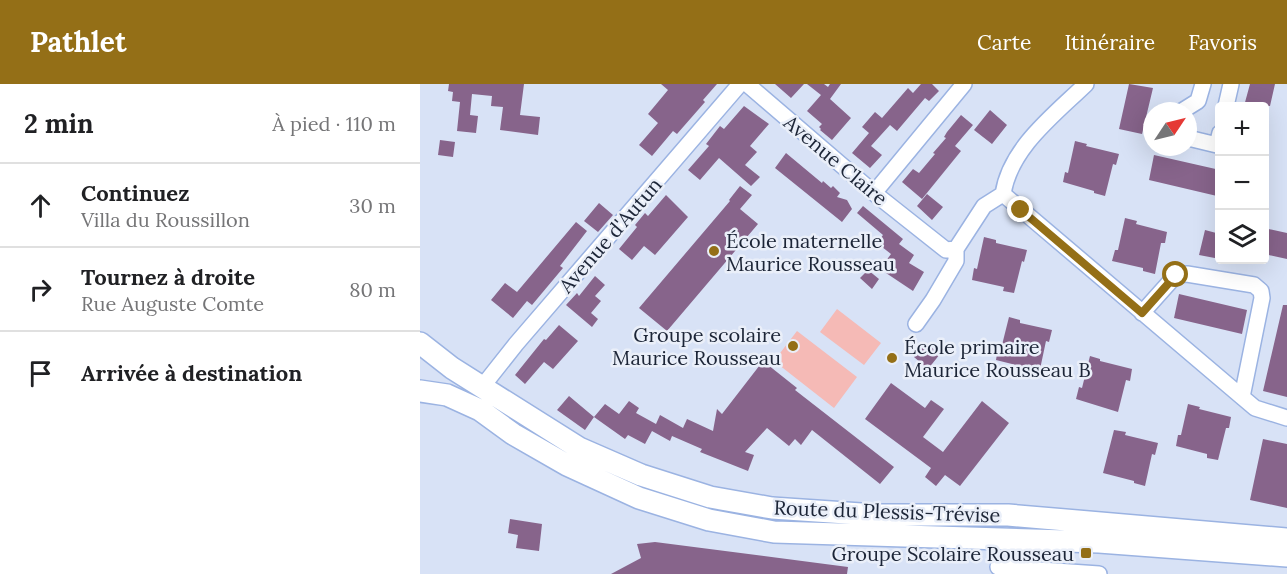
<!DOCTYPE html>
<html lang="fr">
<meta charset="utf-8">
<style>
body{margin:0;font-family:Lora,serif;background:#f6f6f6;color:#202124}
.controls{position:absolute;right:18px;top:18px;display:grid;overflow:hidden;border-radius:6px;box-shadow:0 6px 24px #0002}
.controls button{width:54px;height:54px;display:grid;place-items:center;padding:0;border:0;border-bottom:2px solid #e0e0e0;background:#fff;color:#202124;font:30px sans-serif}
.compass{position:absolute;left:723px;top:18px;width:54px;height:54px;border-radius:50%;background:#fff;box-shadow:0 6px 24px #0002;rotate:55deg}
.stop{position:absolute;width:18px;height:18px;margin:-14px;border:4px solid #946f17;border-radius:50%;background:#fff}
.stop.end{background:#946f17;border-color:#fff;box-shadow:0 2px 6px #0008}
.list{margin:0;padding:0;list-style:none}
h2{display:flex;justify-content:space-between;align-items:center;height:78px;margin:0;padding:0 24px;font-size:26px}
h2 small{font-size:20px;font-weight:400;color:#757577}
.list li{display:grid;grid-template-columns:39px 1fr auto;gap:18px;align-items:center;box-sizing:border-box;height:84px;padding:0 24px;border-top:2px solid #e0e0e0}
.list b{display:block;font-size:22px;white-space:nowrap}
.list p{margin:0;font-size:20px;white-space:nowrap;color:#757577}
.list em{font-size:20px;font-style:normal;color:#757577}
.icon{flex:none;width:33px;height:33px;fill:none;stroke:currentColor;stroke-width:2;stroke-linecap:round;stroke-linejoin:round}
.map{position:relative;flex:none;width:867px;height:490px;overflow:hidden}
header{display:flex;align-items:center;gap:36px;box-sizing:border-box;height:84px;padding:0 30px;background:#946f17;color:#fff}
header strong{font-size:28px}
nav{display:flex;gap:33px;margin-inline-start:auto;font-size:21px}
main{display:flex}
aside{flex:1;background:#fff}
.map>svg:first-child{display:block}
</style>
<header>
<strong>Pathlet</strong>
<nav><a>Carte</a><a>Itinéraire</a><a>Favoris</a></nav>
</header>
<main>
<aside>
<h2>2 min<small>À pied · 110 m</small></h2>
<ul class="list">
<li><svg class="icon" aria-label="ahead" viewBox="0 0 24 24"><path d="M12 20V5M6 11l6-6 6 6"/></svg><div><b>Continuez</b><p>Villa du Roussillon</p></div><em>30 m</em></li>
<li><svg class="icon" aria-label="right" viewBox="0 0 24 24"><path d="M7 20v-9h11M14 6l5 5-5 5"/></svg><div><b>Tournez à droite</b><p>Rue Auguste Comte</p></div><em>80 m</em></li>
<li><svg class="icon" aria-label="arrive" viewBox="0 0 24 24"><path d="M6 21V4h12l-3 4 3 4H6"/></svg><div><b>Arrivée à destination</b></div></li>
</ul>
</aside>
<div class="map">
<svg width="867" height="490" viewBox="0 0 867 490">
<rect width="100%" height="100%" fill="#d8e2f6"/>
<!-- green -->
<path fill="#f5bab6" d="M417,225L461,259L444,281L400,248Z
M377,247L437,293L414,324L354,277Z"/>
<!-- building -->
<path fill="#87648b" d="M29,0H104L100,31L120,33L118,51L80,46L83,23L71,22L72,12L52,10L50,31L58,32L56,49L37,47L40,18L32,17L33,8L28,7Z
M241,0H297L283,16L285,18L257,50L253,47L232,72L219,61L238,39L228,30L248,6Z
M355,0H384L371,14Z
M387,0H404L408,3L410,0H421L410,15L431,34L412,56L400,46L401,45L399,43L402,40L387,27L401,11Z
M501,0H512L519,7L509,17L505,14L477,47L470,41L451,62L462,71L450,84L432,69L449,49L442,43L455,28L462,34L488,4L493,9Z
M709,0L733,4L722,50L699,45Z
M830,0H855L850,22H824Z
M324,22L349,40L330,62L337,68L325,81L340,93L331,102L299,74L280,96L268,86L289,62L286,60L300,42L304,45Z
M570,26L587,41L572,60L554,46Z
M541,31L553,41L535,62L541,67L502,115L482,98L493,85L499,89L515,70L513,69L526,54L524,53L527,48Z
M20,56L35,58L33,73L18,71Z
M655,57L667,60L666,62L699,70L696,81L693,80L685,112L674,109V107L643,98L645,88L648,89Z
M366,69L402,99L403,97L411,104L413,102L420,109L417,113L427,116L432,125L422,138L355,84Z
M734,71L800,86L797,112L729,96Z
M320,102L332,111L320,125L338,140L247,247L219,224L310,117L309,116Z
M507,110L523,123L512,136L497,122Z
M246,111L268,133L235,171L224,162L212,176L199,165L217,143L215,141L225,129L228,132Z
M179,119L193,131L178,148L164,137Z
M443,122L483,155L479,160L494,171L489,179L504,188L493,207L460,185L471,170L457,159L463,151L437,129Z
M705,134L717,137L716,140L747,148L745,159H741L735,190L723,187V184L692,177L695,166H698Z
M156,138L167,147L140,182L143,184L112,221L107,217L93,234L71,216L85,199L97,208Z
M844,144L867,149V175L844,170Z
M785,146L800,150V175L779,171Z
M564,153L576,156V159L607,166L604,178L602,177L594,209L583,207L584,203L552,196L554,184L557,185Z
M448,186L459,195L452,205L440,194Z
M175,192L185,201L175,212L181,217L171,229L178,235L172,243L146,221L157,209L159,212Z
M759,210L827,226L822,250L754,234Z
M863,221H867V313L843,307Z
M589,233L600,236V239L632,246L629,258L626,257L619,290L607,286L608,284L576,276L578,264L581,265Z
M139,241L158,257L133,285L124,278L105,300L95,291L124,255L126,256Z
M506,259L520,270L508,285L494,273Z
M670,272L680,275V277L712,285L710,297L706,296L698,328L656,315L659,303L662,304Z
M343,277L377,304L375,306L474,383L460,400L392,346L381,361L375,355L369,362L347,344L325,368L334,371L328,387L280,368L282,365L252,352L250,357L232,347L225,360L208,351L205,355L174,333L165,346L137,326L149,312L174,333L185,320L199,330L209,317L219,324L216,329L236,340L240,331L263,344L267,335L293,347L297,325L302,330Z
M471,299L505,324L511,316L524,325L503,353L523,368L562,317L589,339L540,402L525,391L516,402L505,393L511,384L445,335Z
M768,320L780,323L779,325L811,333L809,344H806L798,376L787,374V370L756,362L758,351H761Z
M694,346L706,348L705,351L738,359L735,371L732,370L725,402L714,399V397L683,389Z
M843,355L867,360V424L830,416Z
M90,435L122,440L119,467L96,464L98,451L88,449Z
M235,458L428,483L427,490H191L221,474L217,460Z"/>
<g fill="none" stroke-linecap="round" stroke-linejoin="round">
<!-- street casing -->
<g stroke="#9bb3e2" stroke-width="18">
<path id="street" d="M327,0L454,109L526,166L536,165
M806,22L811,0
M762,27L778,17L783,0
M768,54L797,61L800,49
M454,109L544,0
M583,110L822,313L835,324L867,334
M583,110C590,64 634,31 666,0
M722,229L756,191L767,190L834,201L841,207L842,214L822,313
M496,240L513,216L536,177V165L564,122L583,110
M62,303L96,260L320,0
M578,483L679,490"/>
</g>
<!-- secondary casing -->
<g stroke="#9bb3e2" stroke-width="24">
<path id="secondary" d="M0,259L32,284L159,364L221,391L290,413L352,424L456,431H588L867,455
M0,307L27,311L60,326L93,350L147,381L219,414L289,436L354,448L679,458L867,472"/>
</g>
<!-- street -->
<use href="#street" stroke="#fff" stroke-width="15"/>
<!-- secondary -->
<use href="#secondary" stroke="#fff" stroke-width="21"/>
</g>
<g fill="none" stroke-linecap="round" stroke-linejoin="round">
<!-- route -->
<path stroke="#946f17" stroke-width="8" d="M601,126L722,229L756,191"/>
</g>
<!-- markers -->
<g fill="#946f17" stroke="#eaeff9" stroke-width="2">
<circle cx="294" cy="167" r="6"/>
<circle cx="373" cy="262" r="6"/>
<circle cx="472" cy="274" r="6"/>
<rect x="660" y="463" width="12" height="12" rx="3"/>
</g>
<g text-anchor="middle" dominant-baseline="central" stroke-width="5" stroke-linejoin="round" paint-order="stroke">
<!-- street labels -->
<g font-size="20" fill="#1c2537" stroke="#eaeff9">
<text transform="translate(416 76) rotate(40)">Avenue Claire</text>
<text transform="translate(190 151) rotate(-49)">Avenue d'Autun</text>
<text transform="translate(467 427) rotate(2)">Route du Plessis-Trévise</text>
</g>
<!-- poi labels -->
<g font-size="20" fill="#1c2537" stroke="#eaeff9" text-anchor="start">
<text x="306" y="156">École maternelle<tspan x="306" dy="23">Maurice Rousseau</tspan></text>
<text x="361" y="250" text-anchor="end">Groupe scolaire<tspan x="361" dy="23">Maurice Rousseau</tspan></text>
<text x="484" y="262">École primaire<tspan x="484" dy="23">Maurice Rousseau B</tspan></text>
<text x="654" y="469" text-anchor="end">Groupe Scolaire Rousseau</text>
</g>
</g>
</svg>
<div class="controls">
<button>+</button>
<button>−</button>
<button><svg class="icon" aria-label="layers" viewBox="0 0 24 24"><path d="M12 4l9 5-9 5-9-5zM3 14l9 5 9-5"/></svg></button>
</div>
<svg class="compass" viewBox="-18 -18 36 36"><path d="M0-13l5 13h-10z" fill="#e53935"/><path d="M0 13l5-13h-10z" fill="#757577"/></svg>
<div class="stop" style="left:756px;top:191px"></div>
<div class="stop end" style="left:601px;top:126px"></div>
</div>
</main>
